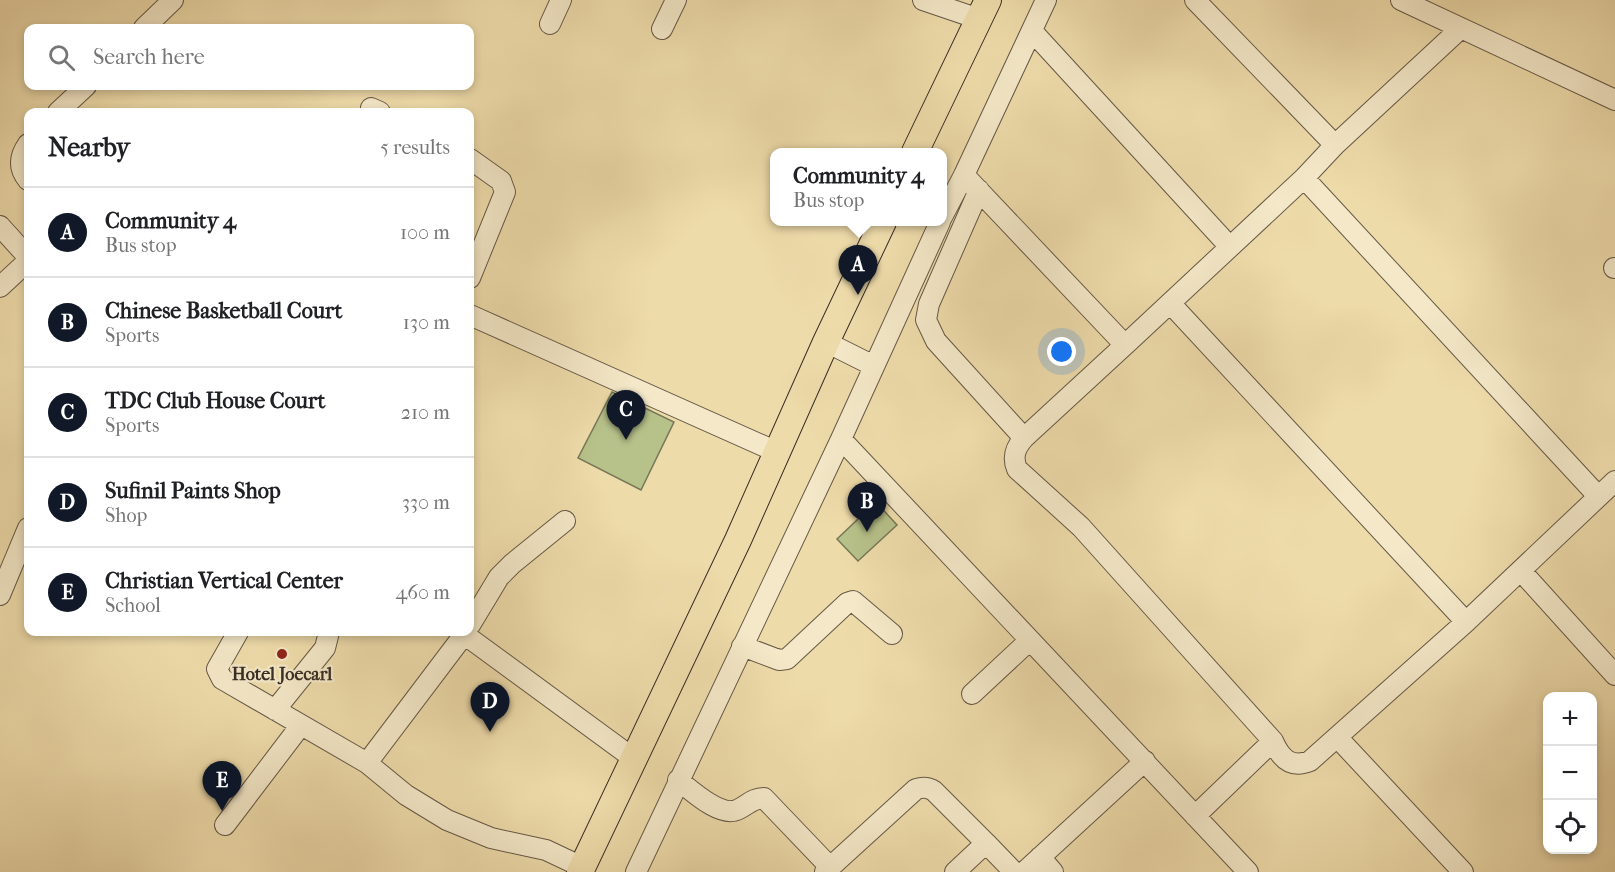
<!DOCTYPE html>
<meta charset="utf-8">
<style>
body{margin:0;font-family:"IM FELL French Canon",serif;background:#f6f6f6;color:#202124}
.controls{position:absolute;right:18px;bottom:18px;display:grid;overflow:hidden;border-radius:12px;box-shadow:0 3px 9px #0003}
.controls button{width:54px;height:54px;display:grid;place-items:center;padding:0;border:0;border-bottom:2px solid #e0e0e0;background:#fff;color:#202124;font:30px sans-serif}
.you{position:absolute;left:1062px;top:352px;width:21px;height:21px;margin:-15px;border:4px solid #fff;border-radius:50%;background:#1a73e8;box-shadow:0 0 0 9px #1a73e833}
.badge{display:grid;place-items:center;width:39px;height:39px;border-radius:50%;background:#111827;color:#fff;font-size:20px;font-weight:700}
.pin{position:absolute;translate:-50% -50px;filter:drop-shadow(0 2px 3px #0008)}
.pin::after{content:'';position:absolute;top:32px;width:21px;height:18px;background:inherit;clip-path:polygon(0 0,100% 0,50% 100%)}
.popup{position:absolute;left:770px;top:148px;width:177px;height:78px;box-sizing:border-box;display:grid;place-content:center;border-radius:12px;background:#fff;filter:drop-shadow(0 2px 4px #0005);font-size:20px;white-space:nowrap;color:#757577}
.popup b{font-size:22px;color:#202124}
.popup::after{content:'';position:absolute;left:50%;top:100%;margin-left:-12px;border:12px solid transparent;border-top-color:#fff}
.list{margin:0;padding:0;list-style:none}
h2{display:flex;justify-content:space-between;align-items:center;height:78px;margin:0;padding:0 24px;font-size:26px}
h2 small{font-size:20px;font-weight:400;color:#757577}
.list li{display:grid;grid-template-columns:39px 1fr auto;gap:18px;align-items:center;box-sizing:border-box;height:90px;padding:0 24px;border-top:2px solid #e0e0e0}
.list b{display:block;font-size:22px;white-space:nowrap}
.list p{margin:0;font-size:20px;white-space:nowrap;color:#757577}
.list em{font-size:20px;font-style:normal;color:#757577}
.icon{flex:none;width:33px;height:33px;fill:none;stroke:currentColor;stroke-width:2;stroke-linecap:round;stroke-linejoin:round}
.map{position:relative;flex:none;width:1615px;height:872px;overflow:hidden}
.search{position:absolute;background:#fff;box-shadow:0 3px 9px #0003;left:24px;top:24px;width:450px;height:66px;display:flex;align-items:center;gap:15px;box-sizing:border-box;padding:0 21px;border-radius:12px;color:#757577;font-size:22px}
.panel{position:absolute;background:#fff;box-shadow:0 3px 9px #0003;left:24px;top:108px;width:450px;height:528px;border-radius:12px}
.map>svg:first-child{display:block}
</style>
<div class="map">
<svg width="1615" height="872" viewBox="0 0 1615 872">
<rect width="100%" height="100%" fill="#eedbaa"/>
<filter id="stains"><feTurbulence type="fractalNoise" baseFrequency=".00333" numOctaves="4"/><feColorMatrix values="0 0 0 0 .2 0 0 0 0 .09 0 0 0 0 .02 0 0 0 .5 -.17"/></filter>
<radialGradient id="worn" r=".72"><stop offset=".6" stop-color="#630" stop-opacity="0"/><stop offset="1" stop-color="#630" stop-opacity=".3"/></radialGradient>
<!-- green -->
<path fill="#b7c18a" stroke="#777758" stroke-width="1.5" d="M612,392L674,422L641,490L578,458Z
M876,502L897,525L858,561L837,539Z"/>
<g fill="none" stroke-linecap="round" stroke-linejoin="round">
<!-- minor casing -->
<g stroke="#655846" stroke-width="22">
<path id="minor" d="M923,0L979,19
M1195,0L1335,145
M1401,0L1615,100
M550,24L561,0
M144,28L173,0
M662,29L676,0
M1032,31L1230,247
M371,108L380,112
M58,112L86,86
M28,144C19,157 18,168 28,180
M470,159L501,181L505,192L470,278
M964,175L1125,345L1024,438C1015,448 1012,457 1017,469L1081,527L1273,741C1280,757 1290,769 1310,761L1466,622L1615,481
M1304,178L1598,496
M979,190L929,304L926,320L936,341L1024,438
M942,217L964,175L1046,0
M0,226L28,257
M1614,268H1615
M0,287L28,261
M1170,303L1466,622
M470,315L777,452
M826,342L874,366
M1125,345L1304,178L1335,145L1460,29
M841,439L1248,872
M1521,571L1615,675
M0,595L28,528
M470,625L499,577L512,564L565,521
M238,632L217,669L222,679L367,763
M461,632L633,758
M466,632L367,763L406,795L447,820L491,838L546,850L582,867
M742,646L779,660L787,659L847,603L853,601L892,634
M972,694L1030,640
M275,710L325,648L329,632
M1337,737L1463,872
M678,780C692,791 721,819 739,809C749,804 753,798 764,798L830,867
M1195,816L1273,741
M225,825L301,725
M1040,857L1053,872
M636,872L841,439L940,222
M825,872L916,789C923,787 928,787 934,791L986,843
M955,872L986,843L1014,872
M1024,872L1145,761"/>
</g>
<!-- major casing -->
<g stroke="#372d25" stroke-width="28">
<path id="major" d="M915,152L988,0
M580,872L738,540L826,342L883,222"/>
</g>
<!-- minor -->
<use href="#minor" stroke="#f4e8c8" stroke-width="20"/>
<!-- major -->
<use href="#major" stroke="#eedbaa" stroke-width="26"/>
</g>
<!-- markers -->
<circle fill="#8f2418" stroke="#f4e8c8" stroke-width="2" cx="282" cy="654" r="6"/>
<g text-anchor="middle" dominant-baseline="central" stroke-width="4.5" stroke-linejoin="round" paint-order="stroke">
<!-- poi labels -->
<g font-size="18" font-weight="bold" fill="#372d25" stroke="#f4e8c8">
<text x="282" y="674">Hotel Joecarl</text>
</g>
</g>
<rect width="100%" height="100%" filter="url(#stains)"/>
<rect width="100%" height="100%" fill="url(#worn)"/>
</svg>
<div class="controls">
<button>+</button>
<button>−</button>
<button><svg class="icon" aria-label="locate" viewBox="0 0 24 24"><circle cx="12" cy="12" r="6"/><path d="M12 2v4M12 18v4M2 12h4M18 12h4"/></svg></button>
</div>
<div class="you"></div>
<div class="pin badge" style="left:858px;top:295px">A</div>
<div class="popup"><b>Community 4</b>Bus stop</div>
<div class="pin badge" style="left:867px;top:532px">B</div>
<div class="pin badge" style="left:626px;top:440px">C</div>
<div class="pin badge" style="left:490px;top:732px">D</div>
<div class="pin badge" style="left:222px;top:811px">E</div>
<div class="search"><svg class="icon" aria-label="search" viewBox="0 0 24 24"><circle cx="10" cy="10" r="6"/><path d="M15 15l6 6"/></svg>Search here</div>
<section class="panel">
<h2>Nearby<small>5 results</small></h2>
<ul class="list">
<li><span class="badge">A</span><div><b>Community 4</b><p>Bus stop</p></div><em>100 m</em></li>
<li><span class="badge">B</span><div><b>Chinese Basketball Court</b><p>Sports</p></div><em>130 m</em></li>
<li><span class="badge">C</span><div><b>TDC Club House Court</b><p>Sports</p></div><em>210 m</em></li>
<li><span class="badge">D</span><div><b>Sufinil Paints Shop</b><p>Shop</p></div><em>330 m</em></li>
<li><span class="badge">E</span><div><b>Christian Vertical Center</b><p>School</p></div><em>460 m</em></li>
</ul>
</section>
</div>
